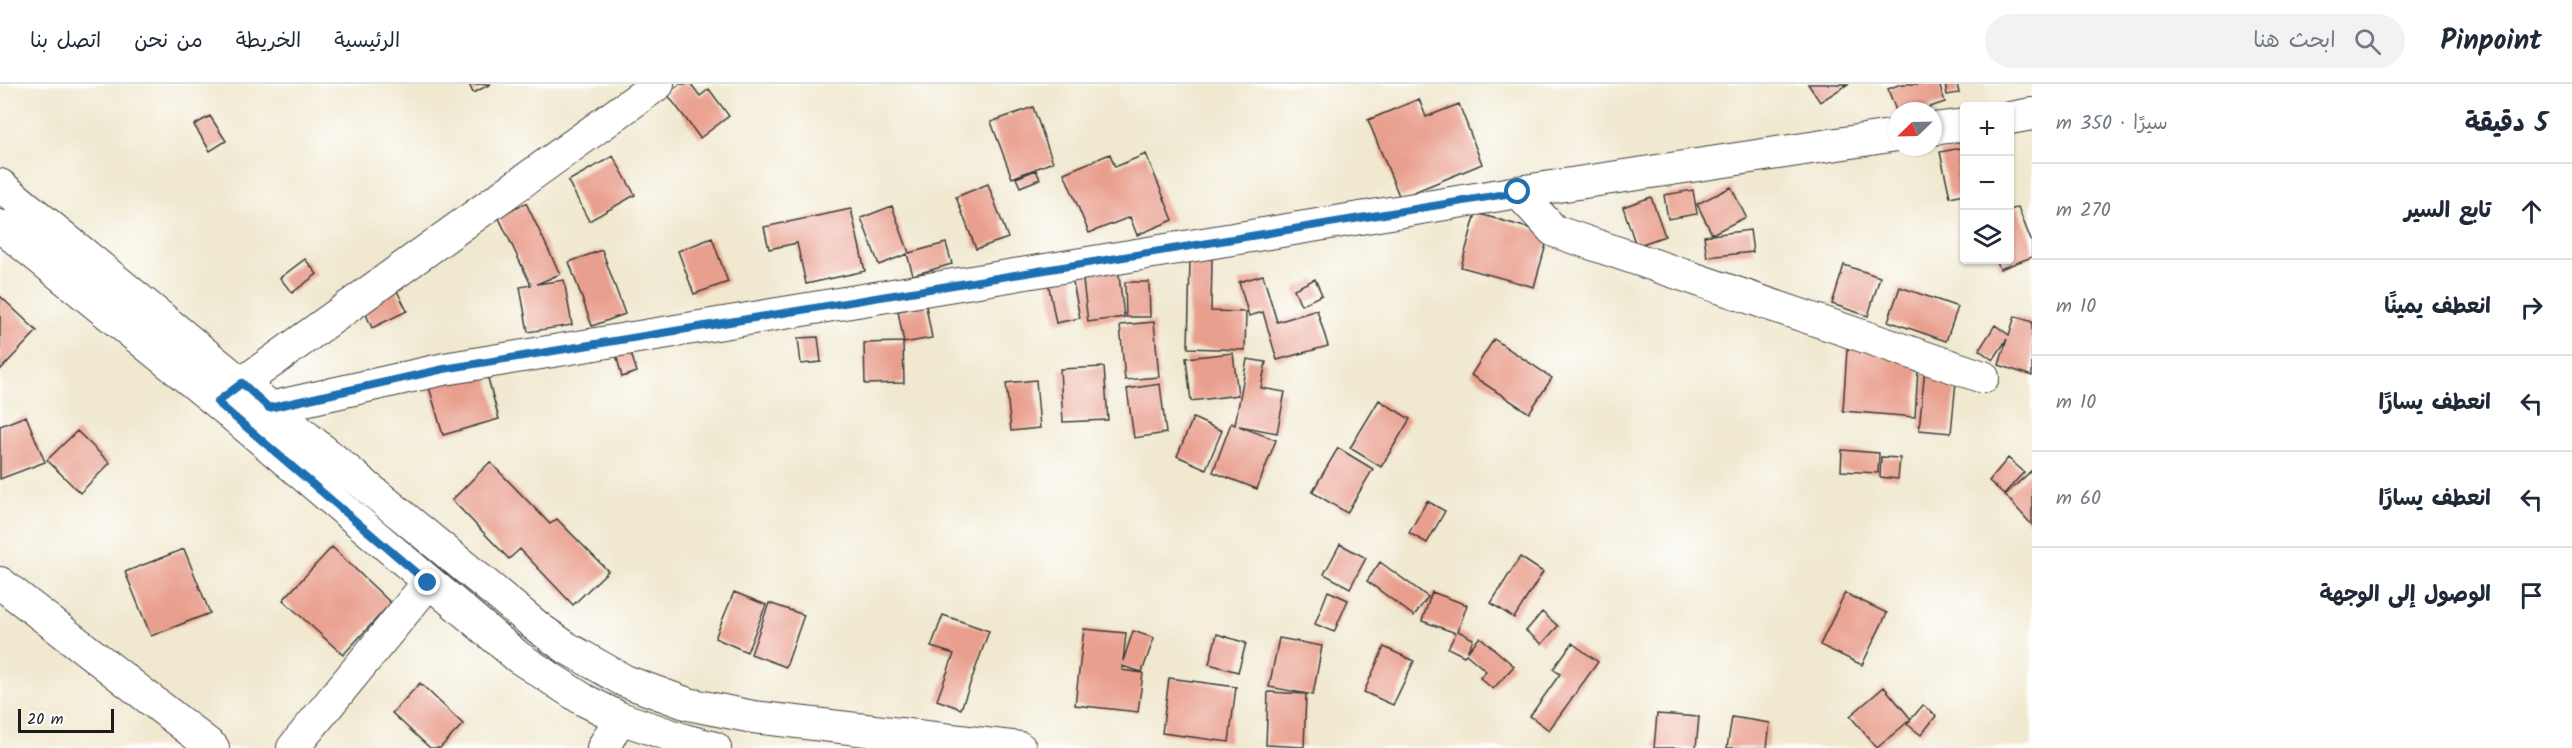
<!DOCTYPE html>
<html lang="ar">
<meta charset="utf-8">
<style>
body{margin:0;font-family:Kalam,"Playpen Sans Arabic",sans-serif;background:#f2f2f3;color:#1f2937;direction:rtl}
.controls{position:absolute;right:18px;top:18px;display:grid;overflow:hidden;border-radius:6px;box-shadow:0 2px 4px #0004}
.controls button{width:54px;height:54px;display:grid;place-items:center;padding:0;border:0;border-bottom:2px solid #e0e1e3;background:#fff;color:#1f2937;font:30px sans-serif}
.compass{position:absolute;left:1888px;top:18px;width:54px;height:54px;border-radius:50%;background:#fff;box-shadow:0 2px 4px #0004;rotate:247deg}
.scale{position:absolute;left:18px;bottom:15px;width:96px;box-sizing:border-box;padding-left:6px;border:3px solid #1c1c1c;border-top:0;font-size:16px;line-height:21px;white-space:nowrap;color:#1c1c1c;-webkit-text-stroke:4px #fff;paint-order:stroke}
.stop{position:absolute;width:18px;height:18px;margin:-14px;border:4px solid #1f6fb2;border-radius:50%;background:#fff}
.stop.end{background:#1f6fb2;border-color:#fff;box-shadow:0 2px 6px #0008}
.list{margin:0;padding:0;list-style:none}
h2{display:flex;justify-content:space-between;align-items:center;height:78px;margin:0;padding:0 24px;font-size:26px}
h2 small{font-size:20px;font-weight:400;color:#747a83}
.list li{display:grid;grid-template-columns:39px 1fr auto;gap:18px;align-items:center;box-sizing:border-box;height:96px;padding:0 24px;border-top:2px solid #e0e1e3}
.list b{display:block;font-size:22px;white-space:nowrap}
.list em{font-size:20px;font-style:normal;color:#747a83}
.icon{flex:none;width:33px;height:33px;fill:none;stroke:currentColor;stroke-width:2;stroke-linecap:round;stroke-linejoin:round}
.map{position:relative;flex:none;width:2032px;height:664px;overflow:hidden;direction:ltr}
header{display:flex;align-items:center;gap:36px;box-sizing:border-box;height:84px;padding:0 30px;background:#fff;border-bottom:2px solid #e0e1e3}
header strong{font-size:28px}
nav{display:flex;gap:33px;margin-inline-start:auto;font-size:21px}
.search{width:420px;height:54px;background:#f2f2f3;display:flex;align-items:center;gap:15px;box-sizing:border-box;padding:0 21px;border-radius:33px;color:#747a83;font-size:22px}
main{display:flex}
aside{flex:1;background:#fff}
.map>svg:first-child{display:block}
</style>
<header>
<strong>Pinpoint</strong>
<div class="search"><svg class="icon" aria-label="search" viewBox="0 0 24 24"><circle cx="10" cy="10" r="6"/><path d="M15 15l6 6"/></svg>ابحث هنا</div>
<nav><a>الرئيسية</a><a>الخريطة</a><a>من نحن</a><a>اتصل بنا</a></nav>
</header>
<main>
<aside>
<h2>5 دقيقة<small>سيرًا · 350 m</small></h2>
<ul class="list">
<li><svg class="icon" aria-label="ahead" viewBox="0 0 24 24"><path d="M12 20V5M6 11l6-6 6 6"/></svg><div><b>تابع السير</b></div><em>270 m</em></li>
<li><svg class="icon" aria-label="right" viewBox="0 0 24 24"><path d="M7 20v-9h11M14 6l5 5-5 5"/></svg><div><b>انعطف يمينًا</b></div><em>10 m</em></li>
<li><svg class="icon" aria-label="left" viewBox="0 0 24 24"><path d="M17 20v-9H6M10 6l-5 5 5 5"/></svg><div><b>انعطف يسارًا</b></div><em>10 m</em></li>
<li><svg class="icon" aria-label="left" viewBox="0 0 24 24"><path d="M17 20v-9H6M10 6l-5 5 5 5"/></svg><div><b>انعطف يسارًا</b></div><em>60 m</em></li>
<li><svg class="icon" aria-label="arrive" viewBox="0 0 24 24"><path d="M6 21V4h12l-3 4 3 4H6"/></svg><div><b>الوصول إلى الوجهة</b></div></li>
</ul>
</aside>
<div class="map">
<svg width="2032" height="664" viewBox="0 0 2032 664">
<rect width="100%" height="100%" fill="#fff"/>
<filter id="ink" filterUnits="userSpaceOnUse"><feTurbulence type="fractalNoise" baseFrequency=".0167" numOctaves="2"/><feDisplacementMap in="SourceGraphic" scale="12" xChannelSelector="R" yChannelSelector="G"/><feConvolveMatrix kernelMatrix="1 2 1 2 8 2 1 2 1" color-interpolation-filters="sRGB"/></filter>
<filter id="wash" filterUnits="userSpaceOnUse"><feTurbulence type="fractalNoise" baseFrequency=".008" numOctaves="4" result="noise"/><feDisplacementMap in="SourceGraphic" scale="24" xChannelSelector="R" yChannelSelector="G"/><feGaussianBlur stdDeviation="1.35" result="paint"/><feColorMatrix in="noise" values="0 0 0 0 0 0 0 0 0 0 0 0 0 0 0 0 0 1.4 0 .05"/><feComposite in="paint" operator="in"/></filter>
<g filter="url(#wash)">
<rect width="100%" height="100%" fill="#f0e8cf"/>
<g id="blocks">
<!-- building -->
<path fill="#e99f8d" d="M469,0H491L473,9Z
M680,0H691L700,12L709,5L729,32L700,54L667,10Z
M1808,0H1848L1820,18Z
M1901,0H1939L1945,18L1918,27H1896L1888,5Z
M1945,0H1957L1959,9L1947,11Z
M1419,15L1426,33L1459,20L1482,80L1400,114L1368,36Z
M1033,23L1053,78L1012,94L991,38Z
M210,32L226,57L210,67L194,41Z
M1961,64L1964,82V110L1950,113L1940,68Z
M1110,70L1115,83L1146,70L1173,136L1137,151L1130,133L1089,149L1064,89Z
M613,72L635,111L589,137L568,97Z
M1036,86L1040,95L1020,103L1016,94Z
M988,100L1008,154L976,165L956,113Z
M1731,103L1746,133L1712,150L1697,120Z
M1693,106L1697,130L1668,135L1664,111Z
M1651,113L1665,152L1636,162L1623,123Z
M526,119L560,190L537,200L564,196L572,241L528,248L520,203L531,201L498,132Z
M892,122L909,169L946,159L952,180L913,191L907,170L879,181L861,134Z
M2018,123L2032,159V173L2000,185L1996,176H2010V126Z
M851,125L865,187L806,200L797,159L769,165L764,143Z
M1476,129L1549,150L1534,203L1461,183Z
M1750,146L1753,168L1707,173L1704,152Z
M712,154L728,198L694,210L678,167Z
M602,166L625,230L592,242L569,178Z
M305,175L317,190L292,209L280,194Z
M1190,175H1212L1211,227L1246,228L1245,266L1188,264Z
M1844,181L1880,193L1868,232L1832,220Z
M1118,183L1124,233L1088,238L1082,188Z
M1071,188L1080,234L1056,239L1047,193Z
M1263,191L1277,238L1317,226L1328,262L1277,276L1263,228L1249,232L1239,198Z
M1315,195L1322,211L1301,221L1294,205Z
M1125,198H1149L1150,233H1126Z
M1900,203L1958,223L1946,257L1888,237Z
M396,205L407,227L372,244L362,221Z
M0,212L37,247L0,286Z
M926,222L932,254L904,259L898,227Z
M2015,232L2032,238V292L1999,281L2007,255L1993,276L1979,266L1995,241L2009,251Z
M1154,238L1159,293L1125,296L1120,241Z
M818,253L821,278L801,280L798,254Z
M1494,255L1552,294L1529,329L1471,291Z
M903,258L904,299L865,300L864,259Z
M1847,265L1919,271L1915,333L1843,327Z
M630,266L637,288L622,293L616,270Z
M1233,269L1238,311L1191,317L1186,274Z
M1247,275L1266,278L1261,304L1285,308L1277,349L1239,342L1276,356L1257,405L1213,388L1231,339L1235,341Z
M1104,283L1108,336L1063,338L1060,285Z
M1925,284L1957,287L1951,349L1919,346Z
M486,287L499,335L443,351L429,303Z
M1036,296L1040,344L1011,347L1006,299Z
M1160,300L1166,349L1134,354L1127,305Z
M1379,316L1410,335L1381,383L1350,364Z
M26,332L45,378L0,395V342Z
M1193,334L1222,347L1206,385L1177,372Z
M77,347L110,379L80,409L47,376Z
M1338,364L1373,385L1347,429L1312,408Z
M1842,366L1879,369L1878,389L1841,387Z
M1881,373L1900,374L1898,395L1880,393Z
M2008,374L2024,388L2004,410L1989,397Z
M490,378L550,440L557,435L608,487L573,521L520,465L509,475L452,416Z
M2032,386V441L2005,411Z
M1427,417L1445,427L1427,459L1409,449Z
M1340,460L1366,474L1350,504L1324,490Z
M332,463L391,519L343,571L283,516Z
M184,465L210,529L151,552L125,488Z
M1520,473L1543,488L1514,534L1491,519Z
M1380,478L1428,513L1414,532L1367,497Z
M1328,507L1348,516L1334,548L1315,540Z
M734,508L766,521L747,568L715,554Z
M1432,508L1467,521L1458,547L1473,555L1467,568L1480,553L1514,582L1493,605L1480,594L1486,587L1466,570L1464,572L1448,564L1456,549L1422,537Z
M1845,509L1887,529L1862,581L1820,561Z
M769,519L804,531L786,583L751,570Z
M1542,528L1558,542L1542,560L1526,547Z
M943,531L989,547L961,625L937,616L954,570L931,563Z
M1084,545L1126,549L1123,577L1133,547L1154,554L1142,588L1122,582V586L1143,589L1138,628L1075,621Z
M1217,550L1246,559L1238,588L1209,580Z
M1279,554L1322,562L1313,611L1269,603Z
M1572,559L1598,578L1549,646L1530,632L1560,590L1553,585Z
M1384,563L1414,577L1393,621L1364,608Z
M1169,594L1236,603L1229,658L1162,649Z
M420,599L463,640L440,664H430L392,629Z
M1884,603L1911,635L1877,664L1850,632Z
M1268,608L1306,610L1304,663L1266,661Z
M1923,621L1936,632L1921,651L1907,640Z
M1657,630L1699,633L1696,664H1654Z
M1732,633L1770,639L1767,664H1727Z"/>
</g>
</g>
<g filter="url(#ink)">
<use href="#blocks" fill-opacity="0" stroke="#3c3b37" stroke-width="1.5"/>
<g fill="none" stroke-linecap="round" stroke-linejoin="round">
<!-- minor casing -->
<g stroke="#3c3b37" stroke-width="34">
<path id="minor" d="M2010,34L2032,30
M1933,45L1964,41
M0,101L540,545L567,564L625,597L688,620L753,633L1020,664
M1518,108L1554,147L1983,293
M0,142L217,318L518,573L584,616L620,634L684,656L715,664
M227,310L658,0
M269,324L444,285L1518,108L1897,51
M0,499L213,664
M293,664L428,499
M603,664L620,634"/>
</g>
<!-- minor -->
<use href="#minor" stroke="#fff" stroke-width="32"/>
</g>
</g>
<g fill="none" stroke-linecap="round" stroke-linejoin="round" filter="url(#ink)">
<!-- route -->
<path stroke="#1f6fb2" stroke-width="8" d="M428,499L217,318L242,299L269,324L444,285L1518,108"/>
</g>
</svg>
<div class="controls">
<button>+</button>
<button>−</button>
<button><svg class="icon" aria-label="layers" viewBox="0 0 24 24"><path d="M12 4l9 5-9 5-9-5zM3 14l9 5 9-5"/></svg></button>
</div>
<svg class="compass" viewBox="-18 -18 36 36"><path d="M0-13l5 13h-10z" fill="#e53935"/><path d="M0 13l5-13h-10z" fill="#747a83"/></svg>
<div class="scale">20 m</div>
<div class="stop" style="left:1518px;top:108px"></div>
<div class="stop end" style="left:428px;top:499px"></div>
</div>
</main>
